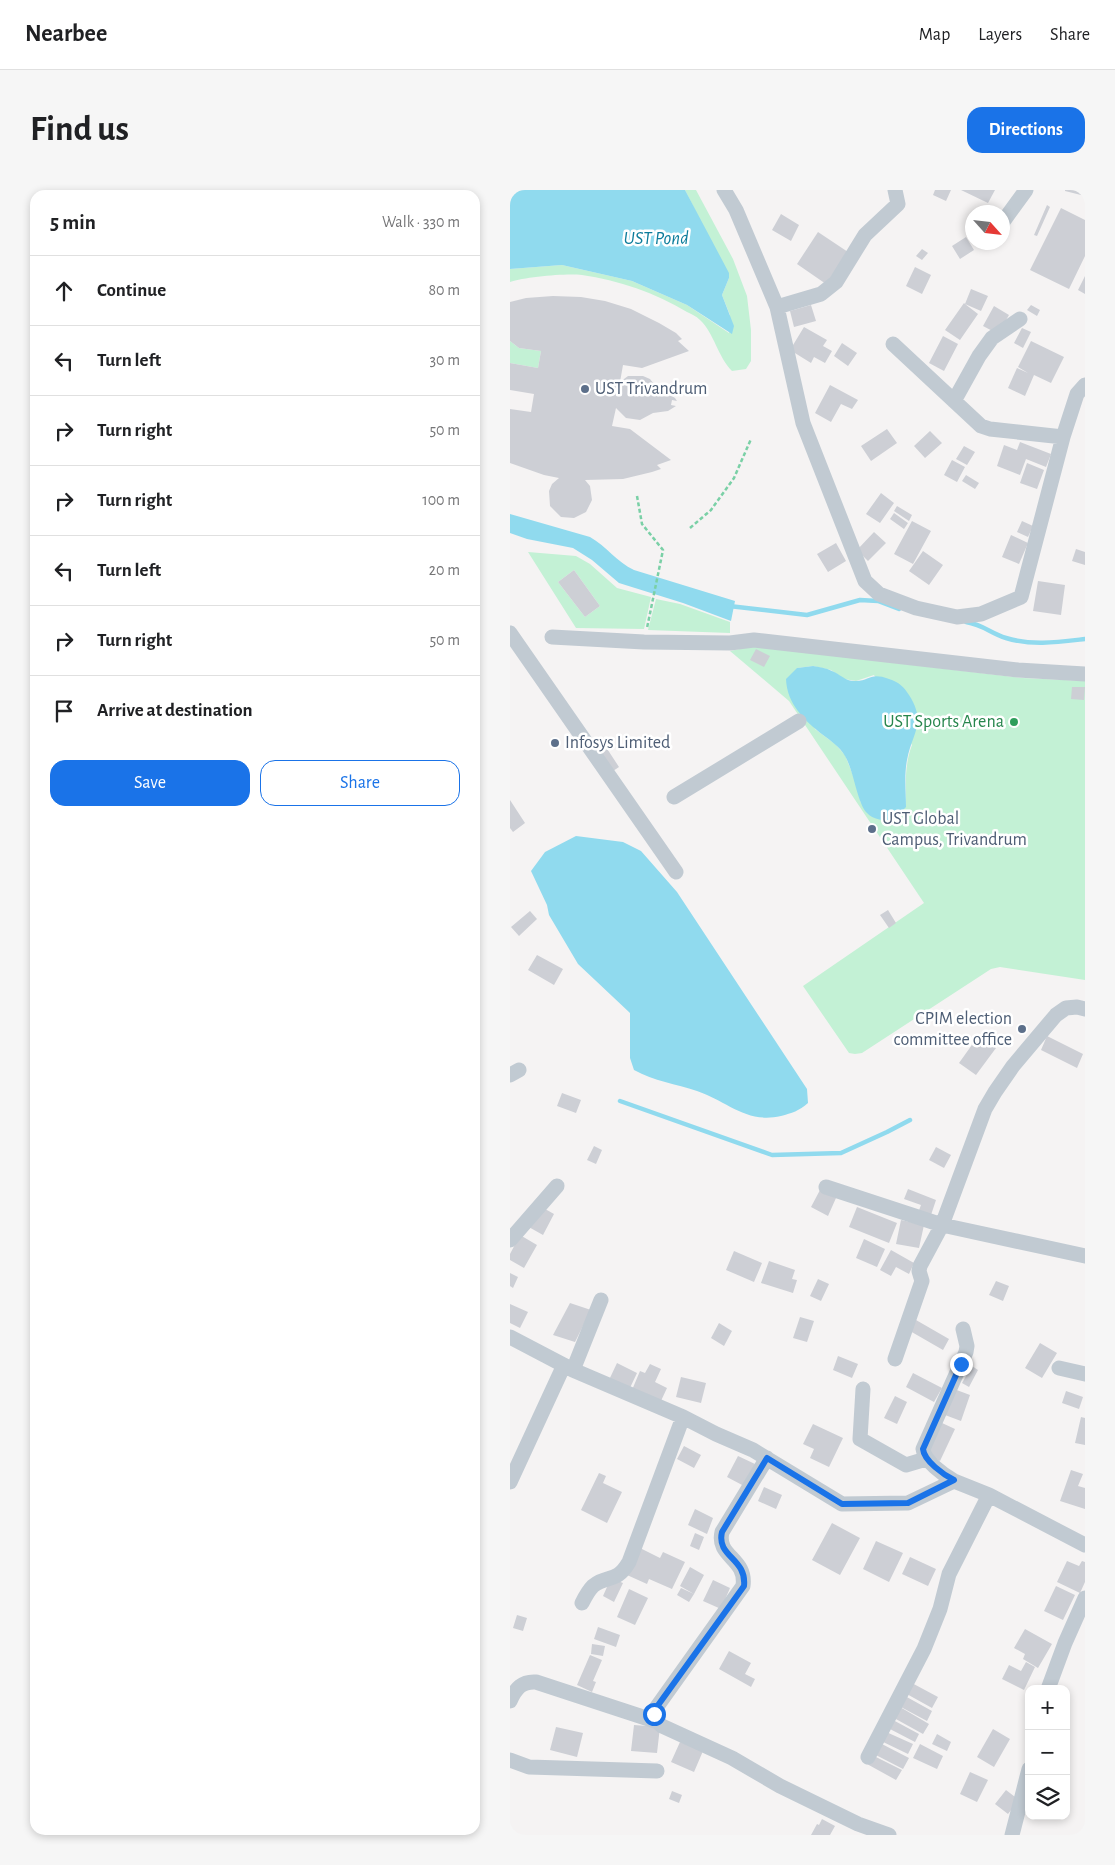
<!DOCTYPE html>
<meta charset="utf-8">
<style>
body{margin:0;font-family:"Alegreya Sans",sans-serif;background:#f6f6f6;color:#202124}
.controls{position:absolute;right:15px;bottom:15px;display:grid;overflow:hidden;border-radius:10px;box-shadow:0 2px 8px #0003}
.controls button{width:45px;height:45px;display:grid;place-items:center;padding:0;border:0;border-bottom:1px solid #e0e0e0;background:#fff;color:#202124;font:25px sans-serif}
.compass{position:absolute;left:455px;top:15px;width:45px;height:45px;border-radius:50%;background:#fff;box-shadow:0 2px 8px #0003;rotate:117deg}
.stop{position:absolute;width:15px;height:15px;margin:-11px;border:4px solid #1a73e8;border-radius:50%;background:#fff}
.stop.end{background:#1a73e8;border-color:#fff;box-shadow:0 1px 5px #0008}
.list{margin:0;padding:0;list-style:none}
h2{display:flex;justify-content:space-between;align-items:center;height:65px;margin:0;padding:0 20px;font-size:21px}
h2 small{font-size:16px;font-weight:400;color:#757577}
.list li{display:grid;grid-template-columns:32px 1fr auto;gap:15px;align-items:center;box-sizing:border-box;height:70px;padding:0 20px;border-top:1px solid #e0e0e0}
.list b{display:block;font-size:19px;white-space:nowrap}
.list em{font-size:16px;font-style:normal;color:#757577}
.actions{display:flex;gap:10px;padding:15px 20px}
.actions a{flex:1;padding:11px 0;border:1px solid #1a73e8;border-radius:15px;text-align:center;font-size:18px;color:#1a73e8}
.actions .main{background:#1a73e8;color:#fff}
.icon{flex:none;width:28px;height:28px;fill:none;stroke:currentColor;stroke-width:2;stroke-linecap:round;stroke-linejoin:round}
.map{position:relative;flex:none;width:575px;height:1645px;overflow:hidden;border-radius:15px}
header{display:flex;align-items:center;gap:30px;box-sizing:border-box;height:70px;padding:0 25px;background:#fff;border-bottom:1px solid #e0e0e0}
header strong{font-size:24px}
nav{display:flex;gap:28px;margin-inline-start:auto;font-size:18px}
.intro{display:flex;align-items:center;justify-content:space-between;box-sizing:border-box;height:120px;padding:0 30px}
h1{margin:0;font-size:35px}
.button{padding:12px 22px;border-radius:15px;background:#1a73e8;color:#fff;font-size:18px;font-weight:700}
main{display:flex;gap:30px;padding:0 30px}
aside{flex:1;background:#fff;border-radius:15px;box-shadow:0 2px 8px #0003}
.map>svg:first-child{display:block}
</style>
<header>
<strong>Nearbee</strong>
<nav><a>Map</a><a>Layers</a><a>Share</a></nav>
</header>
<div class="intro"><h1>Find us</h1><a class="button">Directions</a></div>
<main>
<aside>
<h2>5 min<small>Walk · 330 m</small></h2>
<ul class="list">
<li><svg class="icon" aria-label="ahead" viewBox="0 0 24 24"><path d="M12 20V5M6 11l6-6 6 6"/></svg><div><b>Continue</b></div><em>80 m</em></li>
<li><svg class="icon" aria-label="left" viewBox="0 0 24 24"><path d="M17 20v-9H6M10 6l-5 5 5 5"/></svg><div><b>Turn left</b></div><em>30 m</em></li>
<li><svg class="icon" aria-label="right" viewBox="0 0 24 24"><path d="M7 20v-9h11M14 6l5 5-5 5"/></svg><div><b>Turn right</b></div><em>50 m</em></li>
<li><svg class="icon" aria-label="right" viewBox="0 0 24 24"><path d="M7 20v-9h11M14 6l5 5-5 5"/></svg><div><b>Turn right</b></div><em>100 m</em></li>
<li><svg class="icon" aria-label="left" viewBox="0 0 24 24"><path d="M17 20v-9H6M10 6l-5 5 5 5"/></svg><div><b>Turn left</b></div><em>20 m</em></li>
<li><svg class="icon" aria-label="right" viewBox="0 0 24 24"><path d="M7 20v-9h11M14 6l5 5-5 5"/></svg><div><b>Turn right</b></div><em>50 m</em></li>
<li><svg class="icon" aria-label="arrive" viewBox="0 0 24 24"><path d="M6 21V4h12l-3 4 3 4H6"/></svg><div><b>Arrive at destination</b></div></li>
</ul>
<div class="actions"><a class="main">Save</a><a>Share</a></div>
</aside>
<div class="map">
<svg width="575" height="1645" viewBox="0 0 575 1645">
<rect width="100%" height="100%" fill="#f5f3f3"/>
<!-- green -->
<path fill="#c3f1d5" fill-rule="evenodd" d="M175,0H186L223,69L237,106L241,140V171L236,179L222,181C208,167 204,143 190,130C186,126 181,124 177,122C146,103 108,90 72,85C56,83 15,87 0,92V79L52,75L122,91L177,115L219,143L220,125L212,105L219,88Z
M0,151L9,158L31,161L28,178L0,173Z
M18,362L66,366L80,374L107,398L141,407L134,439L66,438ZM64,380L90,416L75,427L48,392Z
M146,409L170,414L220,432V443L138,440Z
M244,456L513,488L575,491V790L490,777L481,779L352,863L345,864L339,863L293,796L414,713L279,511L220,461ZM303,476L321,480L334,489L346,491L364,485L402,555C394,576 396,595 396,617L351,613L346,593L335,565L325,554L305,539L287,478Z"/>
<!-- water -->
<path fill="#90daee" d="M0,0H175L219,83V88L212,105L224,136L222,144L177,115L122,91L52,75L0,79Z
M0,324L80,347C96,356 107,372 124,380L225,411L221,431L173,413L109,393L82,370L63,358L17,349L0,343Z
M303,476C309,477 316,478 322,481C330,484 336,492 346,491C360,491 360,482 379,489C389,492 394,497 399,505C417,533 402,543 397,570C394,586 396,601 396,617L382,631C373,630 363,630 357,623C347,613 344,581 335,566C330,557 321,551 313,545C294,530 277,514 276,489L287,478Z
M66,646L113,652L131,661L167,702L297,899L298,913C289,921 282,923 271,926C236,934 217,911 187,901C166,894 144,891 124,880L120,868V823L68,774L39,725L37,715L21,681L35,662Z"/>
<g fill="none" stroke-linecap="round" stroke-linejoin="round">
<!-- stream -->
<path stroke="#90daee" stroke-width="4.5" d="M219,416L297,425L350,410L368,411L389,419
M456,432C474,435 480,443 496,448C522,456 549,452 575,449
M110,911L262,965L331,963L377,942L400,930"/>
</g>
<!-- building -->
<path fill="#cdcfd5" d="M425,0H441L436,11L423,5Z
M451,0H485L478,13Z
M575,0V6L555,1V0Z
M537,15L540,17L527,46L524,45Z
M551,18L575,30V66L559,99L520,80Z
M271,24L289,35L281,51L262,40Z
M308,42L338,62L316,94L287,74Z
M456,47L464,60L450,69L442,56Z
M412,59L418,63L412,70L406,66Z
M405,77L421,85L412,104L396,96Z
M575,86V104L568,100Z
M461,99L478,106L471,121L455,114L468,124L450,150L435,140L454,113L455,114Z
M43,106L71,107L95,111L121,119L149,133L166,143L172,149L168,151L179,161L132,178L113,175L110,192L118,186H133L140,189L147,198L154,201L165,208L167,211L162,210L161,215L166,216L158,221L143,223L130,230L116,228L106,218L102,236L120,239L161,270L147,275L151,279L142,282L113,289L75,290L80,296L82,310L76,322L64,328L51,327L40,316L39,301L42,294L49,288L34,285L0,273V219L21,222L24,204L0,200V173L28,178L31,161L9,158L0,151V112L16,108Z
M301,115L306,131L284,137L280,121Z
M521,115L530,120L527,126L517,120Z
M484,116L499,125L488,144L473,136Z
M294,137L317,150L313,156L322,161L315,173L304,167L301,173L280,160Z
M512,138L521,142L513,158L504,153Z
M433,146L448,154L434,181L419,173Z
M521,151L554,167L541,193L524,185L515,206L498,198L507,178L518,183L508,177Z
M332,153L347,163L338,176L324,166Z
M320,195L348,210L342,219L331,214L321,232L305,223Z
M377,239L387,253L361,271L351,256Z
M420,241L432,253L415,268L404,256Z
M510,252L541,264L536,277L516,269L510,285L487,276L494,255L507,260Z
M454,256L465,262L457,275L446,269Z
M442,270L455,277L447,292L434,285Z
M517,273L534,280L527,299L510,293Z
M456,285L469,293L465,299L452,291Z
M371,303L384,313L370,333L356,324Z
M387,316L402,325L399,331L384,321Z
M384,323L398,333L394,339L380,329Z
M402,331L421,341L403,374L384,364Z
M512,331L523,336L518,347L507,342Z
M364,342L376,353L358,371L347,360Z
M501,345L518,353L509,374L492,367Z
M326,353L336,371L318,382L307,364Z
M566,359L575,362V375L562,371Z
M413,361L433,375L419,395L399,381Z
M64,380L90,416L75,427L48,392Z
M528,391L555,395L551,425L523,421Z
M246,459L260,466L254,477L240,470Z
M562,497H575L574,510L561,509Z
M92,551L109,577L100,583L83,558Z
M0,610L15,633L3,642L0,638Z
M378,720L386,733L379,738L370,725Z
M20,721L27,729L9,746L1,737Z
M27,765L53,779L44,795L18,780Z
M469,845L486,858L466,885L449,873Z
M537,846L573,864L567,878L531,860Z
M52,903L71,910L66,923L47,916Z
M84,956L92,960L86,974L77,970Z
M426,957L441,965L434,978L419,970Z
M398,999L426,1010L420,1028L408,1023L411,1015L394,1009Z
M310,1000L326,1008L318,1026L301,1017Z
M28,1015L44,1024L33,1045L17,1036Z
M347,1017L387,1033L379,1053L339,1037Z
M391,1030L414,1035L409,1058L386,1054Z
M10,1045L27,1055L14,1078L0,1070V1064Z
M354,1049L375,1059L367,1077L346,1068Z
M381,1060L404,1073L399,1084L386,1077L381,1086L370,1080Z
M224,1061L252,1073L244,1092L216,1080Z
M259,1071L285,1080L282,1089L287,1090L283,1103L251,1093Z
M0,1083L8,1087L3,1098L0,1096Z
M308,1089L319,1094L311,1111L300,1106Z
M486,1091L499,1096L493,1111L479,1105Z
M60,1113L81,1120L65,1152L43,1145Z
M0,1114L18,1122L10,1138L0,1133Z
M290,1127L304,1131L297,1152L283,1148Z
M406,1130L439,1149L433,1160L400,1141Z
M209,1133L222,1141L214,1156L201,1148Z
M530,1153L547,1163L532,1188L515,1178Z
M328,1166L348,1174L342,1188L323,1180Z
M107,1173L127,1183L119,1200L99,1190Z
M140,1174L151,1179L145,1192L157,1198L150,1213L122,1200L130,1181L135,1183Z
M462,1176L468,1180L459,1197L452,1193Z
M403,1183L432,1198L424,1212L396,1197Z
M171,1187L196,1193L191,1213L166,1207Z
M444,1199L460,1205L451,1231L435,1225Z
M556,1201L573,1207L569,1219L552,1213Z
M385,1206L397,1212L387,1234L374,1228Z
M571,1227L575,1228V1255L565,1253Z
M432,1233L445,1239L430,1271L417,1264Z
M303,1234L333,1248L319,1277L300,1268L304,1259L293,1254Z
M174,1256L191,1265L184,1278L167,1269Z
M228,1266L245,1274L234,1296L217,1287Z
M561,1280L573,1284L568,1296L575,1298V1319L550,1311Z
M89,1283L96,1286L93,1293L112,1302L97,1333L71,1320Z
M254,1297L272,1305L266,1319L248,1311Z
M185,1319L203,1328L197,1344L178,1335Z
M322,1333L350,1348L330,1385L302,1370Z
M185,1343L194,1347L189,1360L180,1356Z
M366,1351L393,1363L379,1392L353,1379Z
M130,1358L150,1368L153,1362L175,1372L162,1399L139,1389L137,1394L117,1385Z
M400,1367L426,1379L418,1396L392,1384Z
M557,1371L569,1376L572,1371L575,1372V1392L570,1403L547,1392Z
M180,1377L194,1385L184,1404L170,1396Z
M101,1388L113,1393L104,1412L93,1406Z
M203,1390L220,1398L211,1419L193,1411Z
M546,1396L565,1405L553,1430L534,1421Z
M171,1398L184,1404L179,1412L167,1405Z
M119,1399L138,1408L125,1435L107,1427Z
M7,1425L17,1428L13,1441L3,1438Z
M88,1437L110,1445L106,1457L84,1449Z
M515,1439L542,1454L528,1478L513,1469L515,1464L504,1458Z
M82,1454L95,1456L93,1466L81,1464Z
M219,1461L241,1473L235,1484L245,1489L241,1497L209,1479Z
M80,1465L92,1470L83,1491L86,1492L82,1502L67,1495Z
M516,1472L525,1477L514,1500L492,1489L499,1475L511,1481Z
M400,1492L428,1507L422,1518L395,1503Z
M395,1506L422,1521L417,1531L389,1516Z
M390,1517L419,1534L413,1544L384,1528Z
M383,1530L409,1544L405,1552L378,1538Z
M124,1535L150,1537L147,1563L121,1561Z
M46,1537L73,1543L67,1567L40,1560Z
M483,1539L500,1549L484,1577L467,1567Z
M374,1541L403,1554L398,1564L369,1550Z
M427,1544L441,1552L437,1561L422,1554Z
M170,1552L193,1561L184,1582L161,1572Z
M368,1552L399,1568L393,1579L362,1563Z
M410,1554L433,1566L427,1579L403,1568Z
M362,1565L392,1580L386,1590L357,1574Z
M460,1582L478,1590L467,1612L450,1604Z
M496,1600L509,1610L498,1624L485,1614Z
M162,1601L172,1605L169,1613L159,1609Z
M312,1629L325,1636L320,1645H301L307,1634L309,1635Z"/>
<g fill="none" stroke-linecap="round" stroke-linejoin="round">
<!-- path -->
<path stroke="#7ad0a6" stroke-width="2.5" stroke-dasharray="4 2.5" stroke-linecap="butt" d="M127,306L132,334L153,360L137,438
M180,338L201,320L224,288L241,249"/>
<!-- minor -->
<path stroke="#c1cad2" stroke-width="15" d="M214,0L226,20L267,117L293,233L355,391L369,404L406,418L447,427L471,424L511,407L553,247L567,204L575,195
M492,33L516,0
M267,117L311,104L326,92L355,45L388,14L385,0
M383,154L471,236L480,239L553,247
M444,211L469,166L482,148L510,129
M0,443L166,682
M42,447L134,452L220,453L244,450L508,480L575,484
M164,607L289,531
M0,885L9,880
M316,997L432,1035L575,1066
M0,1050L47,996
M0,1147L63,1180L173,1227L206,1244L243,1260L332,1314L398,1313L444,1291L479,1305L575,1355
M385,1169L412,1091L409,1081L410,1076L432,1035L475,919L485,902L503,876L546,825L556,818L567,817L575,819
M549,1178L575,1184
M63,1180L91,1110
M353,1199L350,1249L396,1275L416,1269
M257,1268L212,1342C206,1367 237,1368 233,1396L146,1518C143,1527 145,1530 152,1536L222,1568L270,1596L348,1634L379,1645
M444,1291C434,1285 414,1271 413,1259L456,1162L457,1156L453,1139
M0,1292L54,1175
M72,1413C75,1407 79,1400 83,1396C98,1384 106,1394 119,1372L173,1227
M538,1499L555,1453L575,1408
M0,1511C6,1498 12,1491 26,1492L145,1531
M358,1567L414,1459L430,1419L439,1384L479,1305
M0,1570L19,1577L147,1581
M502,1645L519,1579"/>
</g>
<g fill="none" stroke-linecap="round" stroke-linejoin="round">
<!-- route -->
<path stroke="#1a73e8" stroke-width="6" d="M144,1524L146,1518L234,1396C237,1368 206,1367 212,1342L257,1268L332,1314L398,1313L444,1290C434,1285 414,1271 413,1259L451,1174"/>
</g>
<!-- markers -->
<g fill="#5c6f8a" stroke="#fff" stroke-width="2">
<circle cx="75" cy="199" r="5"/>
<circle cx="45" cy="553" r="5"/>
<circle cx="362" cy="639" r="5"/>
<circle cx="512" cy="839" r="5"/>
</g>
<circle fill="#2e9e5b" stroke="#fff" stroke-width="2" cx="504" cy="532" r="5"/>
<g text-anchor="middle" dominant-baseline="central" stroke-width="5" stroke-linejoin="round" paint-order="stroke">
<!-- service labels -->
<g font-size="18" fill="#4e5e75" stroke="#fff" text-anchor="start">
<text x="85" y="199">UST Trivandrum</text>
<text x="55" y="553">Infosys Limited</text>
<text x="372" y="629">UST Global<tspan x="372" dy="21">Campus, Trivandrum</tspan></text>
<text x="502" y="829" text-anchor="end">CPIM election<tspan x="502" dy="21">committee office</tspan></text>
</g>
<!-- leisure labels -->
<g font-size="18" fill="#27864d" stroke="#fff" text-anchor="end">
<text x="494" y="532">UST Sports Arena</text>
</g>
<!-- water labels -->
<g font-size="19" font-style="italic" fill="#0c7c9b" stroke="#fff">
<text x="146" y="48">UST Pond</text>
</g>
</g>
</svg>
<div class="controls">
<button>+</button>
<button>−</button>
<button><svg class="icon" aria-label="layers" viewBox="0 0 24 24"><path d="M12 4l9 5-9 5-9-5zM3 14l9 5 9-5"/></svg></button>
</div>
<svg class="compass" viewBox="-18 -18 36 36"><path d="M0-13l5 13h-10z" fill="#e53935"/><path d="M0 13l5-13h-10z" fill="#757577"/></svg>
<div class="stop" style="left:144px;top:1524px"></div>
<div class="stop end" style="left:451px;top:1174px"></div>
</div>
</main>
